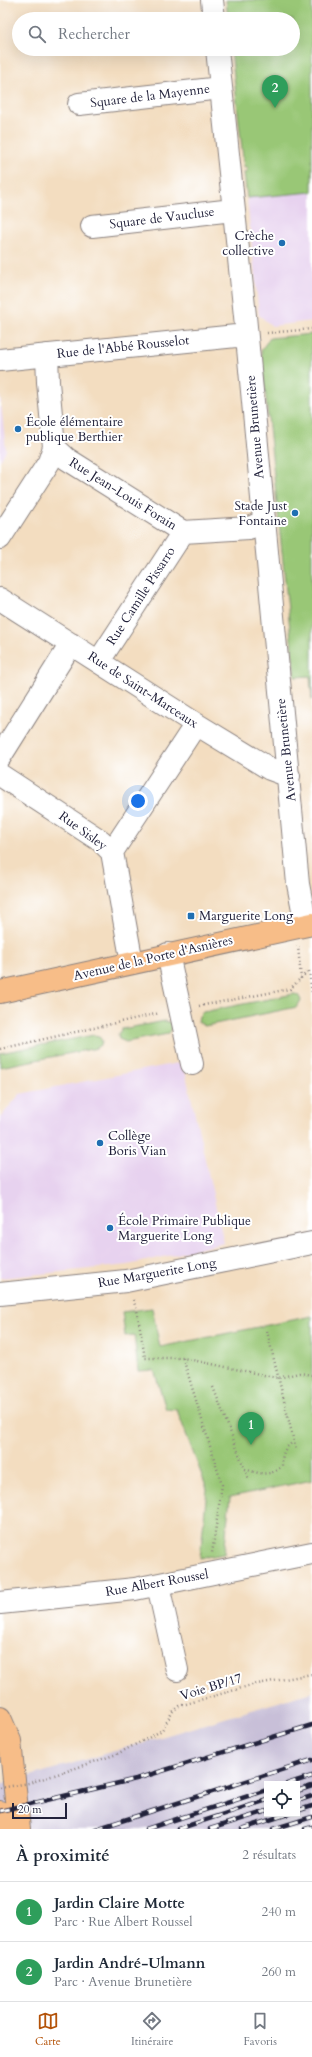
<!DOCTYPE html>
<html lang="fr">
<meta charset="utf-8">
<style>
body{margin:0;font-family:Cardo,serif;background:#f6f6f7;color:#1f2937}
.controls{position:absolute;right:12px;bottom:12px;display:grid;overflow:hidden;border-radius:0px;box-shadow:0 4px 16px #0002}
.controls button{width:36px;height:36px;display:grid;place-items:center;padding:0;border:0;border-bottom:1px solid #e0e1e3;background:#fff;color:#1f2937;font:20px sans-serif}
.scale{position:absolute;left:12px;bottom:10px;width:55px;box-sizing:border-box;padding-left:4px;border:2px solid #22223b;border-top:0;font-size:11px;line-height:14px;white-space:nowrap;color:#22223b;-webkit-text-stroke:3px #fff;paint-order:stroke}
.you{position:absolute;left:138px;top:801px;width:14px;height:14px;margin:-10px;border:3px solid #fff;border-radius:50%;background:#1a73e8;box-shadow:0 0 0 6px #1a73e833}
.badge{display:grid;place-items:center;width:26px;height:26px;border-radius:50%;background:#b45309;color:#fff;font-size:13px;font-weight:700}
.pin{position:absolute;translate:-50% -33px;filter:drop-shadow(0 1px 2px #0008)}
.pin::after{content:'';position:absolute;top:21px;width:14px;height:12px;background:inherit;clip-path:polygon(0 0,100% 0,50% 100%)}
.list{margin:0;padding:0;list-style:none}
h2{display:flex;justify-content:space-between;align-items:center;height:52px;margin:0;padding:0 16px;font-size:17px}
h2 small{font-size:13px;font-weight:400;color:#747a83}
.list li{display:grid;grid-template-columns:26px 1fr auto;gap:12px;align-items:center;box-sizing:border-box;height:60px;padding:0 16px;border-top:1px solid #e0e1e3}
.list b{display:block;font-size:15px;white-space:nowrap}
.list p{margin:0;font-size:13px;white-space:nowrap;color:#747a83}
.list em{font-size:13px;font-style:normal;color:#747a83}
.icon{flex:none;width:22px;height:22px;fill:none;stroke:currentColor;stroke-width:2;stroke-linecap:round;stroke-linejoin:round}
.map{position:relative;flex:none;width:312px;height:1829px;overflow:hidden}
.search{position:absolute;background:#fff;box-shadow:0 4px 16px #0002;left:12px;right:12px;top:12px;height:44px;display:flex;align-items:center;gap:10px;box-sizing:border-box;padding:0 14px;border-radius:22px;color:#747a83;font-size:15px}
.sheet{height:172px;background:#fff}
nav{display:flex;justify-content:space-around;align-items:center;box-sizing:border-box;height:56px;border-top:1px solid #e0e1e3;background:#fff;font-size:11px;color:#747a83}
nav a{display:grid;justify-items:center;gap:2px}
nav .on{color:#b45309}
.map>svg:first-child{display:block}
</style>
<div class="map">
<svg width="312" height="1829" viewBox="0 0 312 1829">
<rect width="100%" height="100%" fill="#fff"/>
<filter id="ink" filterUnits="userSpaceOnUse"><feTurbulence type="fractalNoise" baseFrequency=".025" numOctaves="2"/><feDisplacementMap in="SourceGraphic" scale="8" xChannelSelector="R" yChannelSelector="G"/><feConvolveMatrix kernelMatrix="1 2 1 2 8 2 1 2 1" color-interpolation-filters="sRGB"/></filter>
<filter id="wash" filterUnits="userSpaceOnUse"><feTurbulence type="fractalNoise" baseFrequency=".012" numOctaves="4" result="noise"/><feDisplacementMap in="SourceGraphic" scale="16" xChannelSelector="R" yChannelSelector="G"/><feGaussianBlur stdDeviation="0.9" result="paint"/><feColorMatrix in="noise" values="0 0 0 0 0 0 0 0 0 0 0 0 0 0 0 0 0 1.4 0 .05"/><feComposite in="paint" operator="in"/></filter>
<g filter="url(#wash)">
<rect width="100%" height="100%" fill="#f3ddc0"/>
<!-- built -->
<path fill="#e7d2ef" d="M312,192V321L272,326L259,315L247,198Z
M0,394L6,450L0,461Z
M183,1062L224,1243L128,1265L0,1278V1118L20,1094Z"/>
<!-- industrial -->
<path fill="#c8bfd8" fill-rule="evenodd" d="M312,1692V1829H0V1785ZM267,1784H297V1814H267Z"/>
<!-- green -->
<path fill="#99c776" stroke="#5e7458" d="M226,0H312V192L247,198L244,172H247V167H244L231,49H293V19H228Z
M312,334V700L310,676L295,677L261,350L270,338Z
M294,994L298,995L301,1000L297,1007L205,1026L198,1022L199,1016L203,1012Z
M165,1021L171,1023L172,1029L168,1034L126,1042L119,1039L118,1034L122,1029Z
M94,1035L99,1036L102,1041L101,1045L97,1048L0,1067V1053Z
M152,1308L160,1347L312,1316V1480L230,1497L224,1554L200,1558L207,1489L177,1410L166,1409L154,1370L138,1371L134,1335L125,1336L122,1312Z"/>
</g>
<g filter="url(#ink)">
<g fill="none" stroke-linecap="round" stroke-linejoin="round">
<!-- minor casing -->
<g stroke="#8a807e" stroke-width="24">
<path id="minor" d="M212,0L214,19
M217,49L245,316L298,884L306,925
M79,104L221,88
M92,226L233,210
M47,355L48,382L54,447L67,459L183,532L249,528L263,522
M0,360L246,335
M0,538L49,462L54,447
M0,599L196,724L270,769L289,776
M99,661L183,532
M0,757L71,644
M0,775L101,841L112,852L132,963
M112,852L196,724
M168,954L192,1064
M0,1294L126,1281L312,1243
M158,1585L177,1670
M0,1603L135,1589L312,1553"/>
</g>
<!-- major casing -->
<g stroke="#8a807e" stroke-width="24">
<path id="major" d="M0,992L312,924
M0,1718L10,1741L19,1829
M0,1812L2,1829"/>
</g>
<!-- path -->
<path stroke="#8a807e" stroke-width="2.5" stroke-dasharray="1 3" stroke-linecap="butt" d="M267,333L312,329
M298,946L301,979
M309,971L312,993
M199,1006L290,989L309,970
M0,1049L160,1013
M133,1300L137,1310L145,1358H183L278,1378L299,1373L312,1375
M267,1331L296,1450
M183,1358L222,1485L212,1553
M213,1387L249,1480
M245,1469C259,1474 271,1477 282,1466C282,1454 284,1447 294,1442
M64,1772L117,1754L152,1736L162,1730L173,1711L179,1706L252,1685L312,1674"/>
<!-- minor -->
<use href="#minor" stroke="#fff" stroke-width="22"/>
<!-- major -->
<use href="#major" stroke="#f7bd88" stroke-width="22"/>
<!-- rail casing -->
<g stroke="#22223b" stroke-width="4.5">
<path id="rail" d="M287,1784L312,1776
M297,1791L312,1786
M297,1801L312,1796
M0,1811L136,1779L312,1725
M297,1811L312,1806
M96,1829L312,1760
M146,1829L267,1790
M178,1829L267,1800
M210,1829L267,1811
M242,1829L288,1814
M273,1829L312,1817
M305,1829L312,1827"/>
</g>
<!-- rail -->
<use href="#rail" stroke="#fff" stroke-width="3" stroke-dasharray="9" stroke-linecap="butt"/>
<!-- path-bridge -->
<path stroke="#8a807e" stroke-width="2.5" stroke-dasharray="1 3" stroke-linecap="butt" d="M0,1788L29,1783L64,1772"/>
</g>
</g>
<!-- markers -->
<g fill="#1f6fb2" stroke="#fff" stroke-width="1.5">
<circle cx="282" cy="243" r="4"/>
<circle cx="18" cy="429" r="4"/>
<circle cx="295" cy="513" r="4"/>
<rect x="187" y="912" width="8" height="8" rx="2"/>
<circle cx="100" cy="1143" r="4"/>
<circle cx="110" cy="1228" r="4"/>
</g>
<g text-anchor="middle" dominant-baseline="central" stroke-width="4" stroke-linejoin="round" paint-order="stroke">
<!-- street labels -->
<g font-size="13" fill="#22223b" stroke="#fff">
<text transform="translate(150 96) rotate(-7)">Square de la Mayenne</text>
<text transform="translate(162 218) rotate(-7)">Square de Vaucluse</text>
<text transform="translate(123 347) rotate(-6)">Rue de l'Abbé Rousselot</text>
<text transform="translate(255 427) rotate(-95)">Avenue Brunetière</text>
<text transform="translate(123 494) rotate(32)">Rue Jean-Louis Forain</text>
<text transform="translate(141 596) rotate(-57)">Rue Camille Pissarro</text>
<text transform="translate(143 690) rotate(33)">Rue de Saint-Marceaux</text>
<text transform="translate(286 750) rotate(-96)">Avenue Brunetière</text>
<text transform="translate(83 831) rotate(36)">Rue Sisley</text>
<text transform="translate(153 958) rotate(-13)">Avenue de la Porte d'Asnières</text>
<text transform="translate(157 1273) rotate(-10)">Rue Marguerite Long</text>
<text transform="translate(157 1583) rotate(-10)">Rue Albert Roussel</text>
<text transform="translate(211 1687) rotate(-17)">Voie BP/17</text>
</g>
<!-- poi labels -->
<g font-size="13" fill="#22223b" stroke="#fff" text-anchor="start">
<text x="274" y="236" text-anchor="end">Crèche<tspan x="274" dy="15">collective</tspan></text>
<text x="26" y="422">École élémentaire<tspan x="26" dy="15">publique Berthier</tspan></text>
<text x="287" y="506" text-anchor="end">Stade Just<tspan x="287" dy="15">Fontaine</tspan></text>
<text x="199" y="916">Marguerite Long</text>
<text x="108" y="1136">Collège<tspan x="108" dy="15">Boris Vian</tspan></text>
<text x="118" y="1221">École Primaire Publique<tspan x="118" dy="15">Marguerite Long</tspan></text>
</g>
</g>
</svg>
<div class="controls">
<button><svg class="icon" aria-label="locate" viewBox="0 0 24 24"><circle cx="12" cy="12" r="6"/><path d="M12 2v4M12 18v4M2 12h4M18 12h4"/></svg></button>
</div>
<div class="scale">20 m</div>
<div class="you"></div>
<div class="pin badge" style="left:251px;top:1445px;background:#2e9e5b">1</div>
<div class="pin badge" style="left:275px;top:108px;background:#2e9e5b">2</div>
<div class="search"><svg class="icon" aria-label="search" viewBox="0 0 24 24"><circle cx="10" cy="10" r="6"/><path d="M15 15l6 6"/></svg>Rechercher</div>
</div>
<section class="sheet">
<h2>À proximité<small>2 résultats</small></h2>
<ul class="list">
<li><span class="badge" style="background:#2e9e5b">1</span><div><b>Jardin Claire Motte</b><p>Parc · Rue Albert Roussel</p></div><em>240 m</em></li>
<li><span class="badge" style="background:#2e9e5b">2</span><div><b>Jardin André-Ulmann</b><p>Parc · Avenue Brunetière</p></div><em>260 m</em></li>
</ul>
</section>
<nav>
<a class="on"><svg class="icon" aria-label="map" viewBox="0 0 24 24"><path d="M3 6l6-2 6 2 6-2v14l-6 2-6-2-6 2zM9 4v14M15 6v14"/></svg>Carte</a>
<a><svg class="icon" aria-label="directions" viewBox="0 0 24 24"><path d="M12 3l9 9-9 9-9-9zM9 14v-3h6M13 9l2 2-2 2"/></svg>Itinéraire</a>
<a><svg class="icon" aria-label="saved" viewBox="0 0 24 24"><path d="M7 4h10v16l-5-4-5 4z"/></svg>Favoris</a>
</nav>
